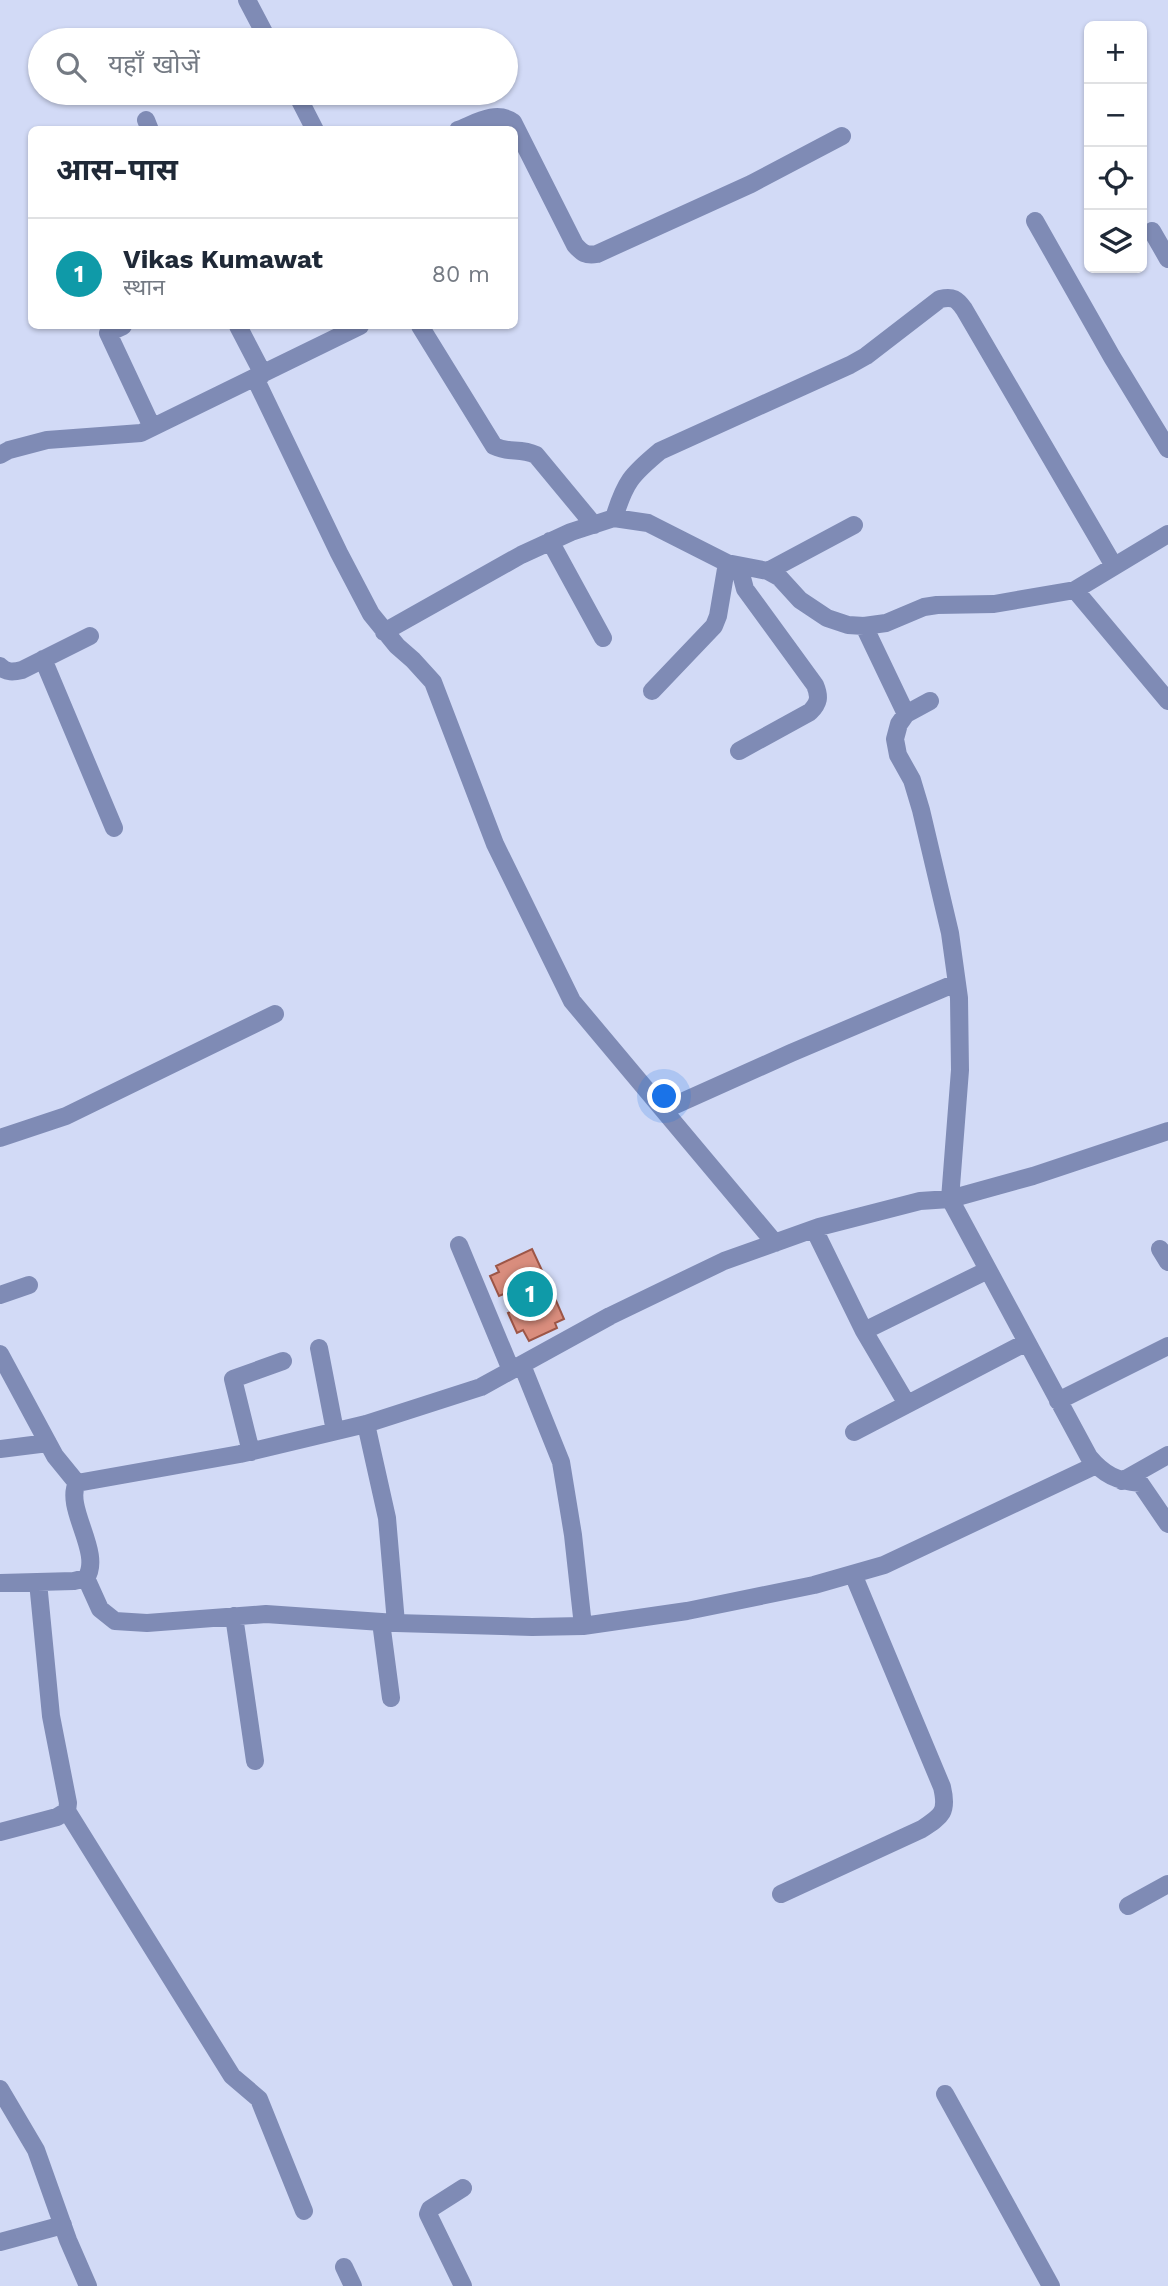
<!DOCTYPE html>
<html lang="hi">
<meta charset="utf-8">
<style>
body{margin:0;font-family:"Work Sans","Noto Sans Devanagari",sans-serif;background:#f6f6f7;color:#1f2937}
.controls{position:absolute;right:21px;top:21px;display:grid;overflow:hidden;border-radius:10px;box-shadow:0 2px 5px #0004}
.controls button{width:63px;height:63px;display:grid;place-items:center;padding:0;border:0;border-bottom:2px solid #e0e1e3;background:#fff;color:#1f2937;font:35px sans-serif}
.you{position:absolute;left:665px;top:1097px;width:24px;height:24px;margin:-18px;border:5px solid #fff;border-radius:50%;background:#1a73e8;box-shadow:0 0 0 10px #1a73e833}
.badge{display:grid;place-items:center;width:46px;height:46px;border-radius:50%;background:#ea580c;color:#fff;font-size:23px;font-weight:700}
.pin{position:absolute;translate:-50% -50%;border:4px solid #fff;box-shadow:0 2px 7px #0006}
.list{margin:0;padding:0;list-style:none}
h2{display:flex;justify-content:space-between;align-items:center;height:91px;margin:0;padding:0 28px;font-size:30px}
h2 small{font-size:23px;font-weight:400;color:#747a83}
.list li{display:grid;grid-template-columns:46px 1fr auto;gap:21px;align-items:center;box-sizing:border-box;height:112px;padding:0 28px;border-top:2px solid #e0e1e3}
.list b{display:block;font-size:26px;white-space:nowrap}
.list p{margin:0;font-size:23px;white-space:nowrap;color:#747a83}
.list em{font-size:23px;font-style:normal;color:#747a83}
.icon{flex:none;width:38px;height:38px;fill:none;stroke:currentColor;stroke-width:2;stroke-linecap:round;stroke-linejoin:round}
.map{position:relative;flex:none;width:1168px;height:2286px;overflow:hidden}
.search{position:absolute;background:#fff;box-shadow:0 2px 5px #0004;left:28px;top:28px;width:490px;height:77px;display:flex;align-items:center;gap:18px;box-sizing:border-box;padding:0 24px;border-radius:38px;color:#747a83;font-size:26px}
.panel{position:absolute;background:#fff;box-shadow:0 2px 5px #0004;left:28px;top:126px;width:490px;height:203px;border-radius:10px}
.map>svg:first-child{display:block}
</style>
<div class="map">
<svg width="1168" height="2286" viewBox="0 0 1168 2286">
<rect width="100%" height="100%" fill="#d2daf6"/>
<!-- building -->
<path fill="#d98d7d" stroke="#9d5647" stroke-width="2" d="M532,1249L546,1279L535,1284L539,1293L550,1287L564,1319L555,1323L557,1328L529,1341L523,1330L517,1333L508,1313L514,1310L506,1293L499,1296L490,1276L499,1272L496,1266Z"/>
<g fill="none" stroke-linecap="round" stroke-linejoin="round">
<!-- minor -->
<path stroke="#7f8bb5" stroke-width="18" d="M247,0L268,40
M296,93L315,130
M146,120L150,130
M458,130C476,123 496,110 513,122L575,245C582,253 586,256 597,254L751,184L842,136
M1035,221L1112,357L1168,449
M1152,231L1168,259
M123,326L108,333L152,427
M238,326L263,374
M420,326L494,446C510,454 519,447 536,455L594,525
M255,378L339,553L371,614L397,646L413,660L433,682L495,844L572,1001L775,1243
M0,455L9,450L47,440L141,433L360,326
M614,518C625,482 631,475 660,451L850,365L866,356L940,299C953,296 957,299 964,309L1114,566
M550,541L603,638
M768,571L854,525
M1075,590L1168,701
M864,626L906,714
M384,632L521,555L571,532L614,518L648,523L727,563L768,571L779,577L800,600L827,618L848,625L864,626L886,623L924,607L937,605L994,604L1075,590L1168,534
M43,659L114,828
M0,666C6,673 14,672 22,670L90,636
M652,691L714,626L718,616L727,563
M930,701L906,714L899,724L895,739L898,755L912,780L921,810L950,933L959,998L960,1070L950,1199L1033,1176L1168,1131
M739,751L810,712C819,703 820,697 815,685L745,589L739,566
M664,1110L791,1053L956,983
M0,1138L66,1116L275,1014
M814,1229L864,1331L907,1404
M459,1245L511,1370
M1160,1249L1168,1262
M0,1295L29,1285
M864,1331L988,1270
M319,1348L335,1431
M0,1354L55,1456L77,1483
M1058,1401L1168,1346
M366,1424L387,1518L396,1623
M854,1432L1027,1342
M0,1449L48,1443
M251,1452L233,1379L283,1361
M1122,1481L1168,1455
M86,1578L100,1609L115,1621L147,1623L266,1614L396,1623L532,1627L583,1626L573,1535L561,1462L522,1365
M0,1583L74,1581L86,1578C103,1553 64,1508 77,1483L240,1454L366,1424L481,1387L610,1316L724,1261L819,1227L920,1201L950,1199L1089,1457C1104,1475 1117,1481 1140,1483L1168,1524
M234,1616L255,1761
M381,1622L391,1698
M583,1626L687,1611L814,1585L884,1565L1096,1465
M67,1811L232,2076L259,2099L304,2211
M0,1832L57,1817L67,1811L68,1803L51,1716L38,1582
M781,1894L922,1829C942,1816 948,1812 942,1787L853,1574
M1128,1906L1168,1884
M0,2089L36,2150L68,2240L88,2286
M945,2094L1051,2286
M0,2242L63,2225
M344,2267L353,2286
M463,2286L428,2214L430,2209L463,2188"/>
</g>
</svg>
<div class="controls">
<button>+</button>
<button>−</button>
<button><svg class="icon" aria-label="locate" viewBox="0 0 24 24"><circle cx="12" cy="12" r="6"/><path d="M12 2v4M12 18v4M2 12h4M18 12h4"/></svg></button>
<button><svg class="icon" aria-label="layers" viewBox="0 0 24 24"><path d="M12 4l9 5-9 5-9-5zM3 14l9 5 9-5"/></svg></button>
</div>
<div class="you"></div>
<div class="pin badge" style="left:530px;top:1294px;background:#0f9aa8">1</div>
<div class="search"><svg class="icon" aria-label="search" viewBox="0 0 24 24"><circle cx="10" cy="10" r="6"/><path d="M15 15l6 6"/></svg>यहाँ खोजें</div>
<section class="panel">
<h2>आस-पास<small></small></h2>
<ul class="list">
<li><span class="badge" style="background:#0f9aa8">1</span><div><b>Vikas Kumawat</b><p>स्थान</p></div><em>80 m</em></li>
</ul>
</section>
</div>
